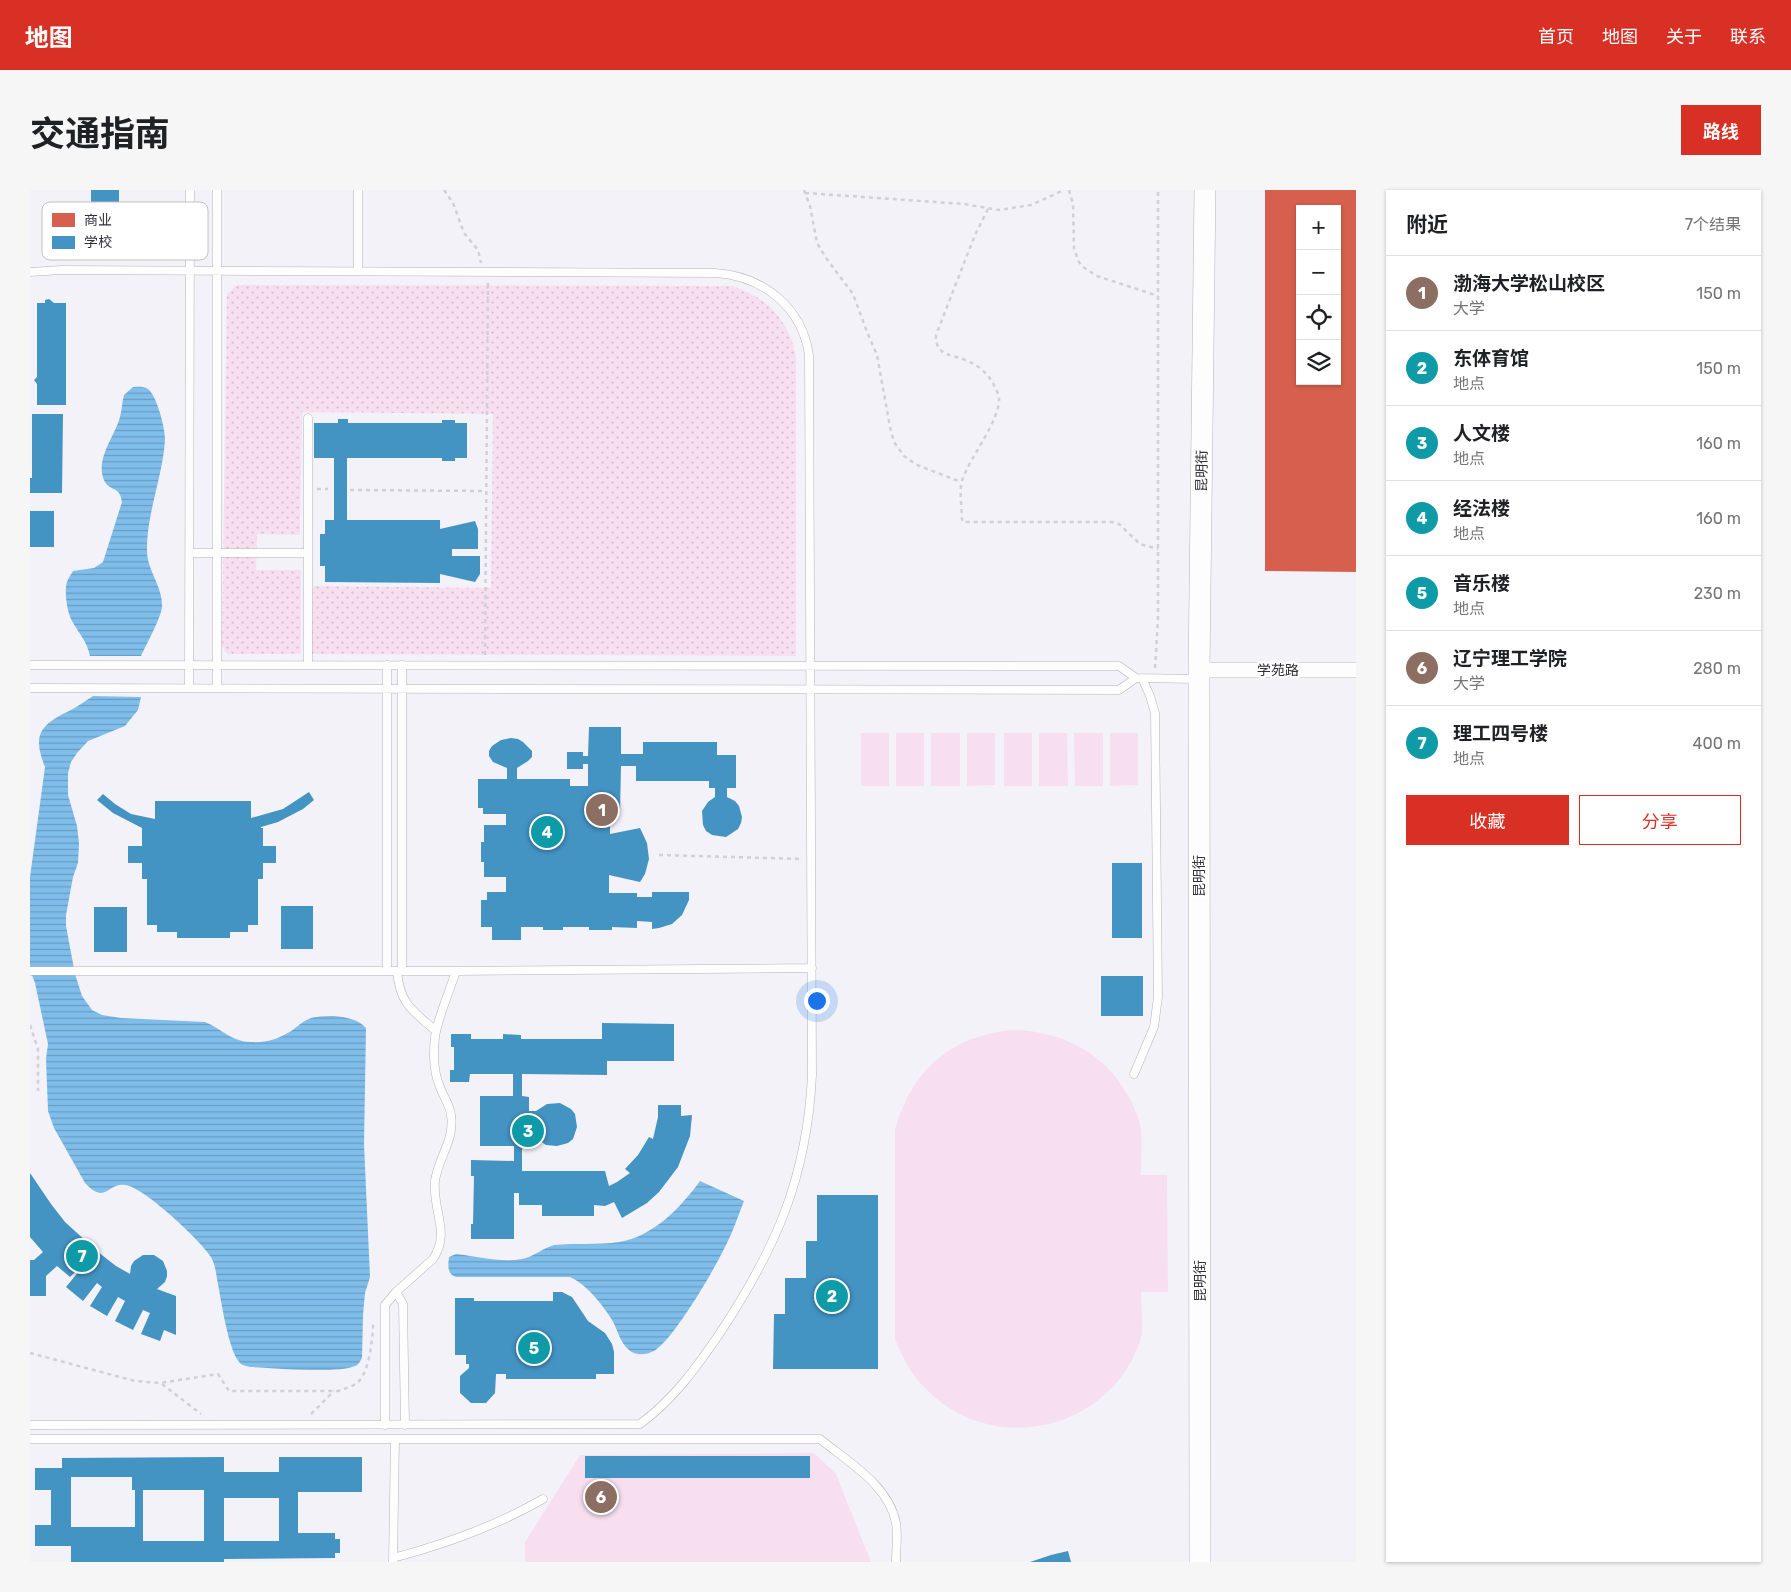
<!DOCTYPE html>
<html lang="zh">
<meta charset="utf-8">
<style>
body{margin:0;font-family:Rubik,"Noto Sans SC",sans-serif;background:#f6f6f6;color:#202124}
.controls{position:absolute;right:15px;top:15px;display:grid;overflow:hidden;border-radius:0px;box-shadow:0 1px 4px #0004}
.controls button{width:45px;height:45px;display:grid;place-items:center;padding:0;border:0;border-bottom:1px solid #e0e0e0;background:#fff;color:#202124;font:25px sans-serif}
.you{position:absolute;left:786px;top:810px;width:18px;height:18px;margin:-12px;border:4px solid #fff;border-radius:50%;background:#1a73e8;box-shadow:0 0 0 8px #1a73e833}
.badge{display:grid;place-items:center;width:32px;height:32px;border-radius:50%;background:#d93025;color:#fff;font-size:16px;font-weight:700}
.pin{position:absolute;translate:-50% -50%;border:2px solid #fff;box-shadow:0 1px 5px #0006}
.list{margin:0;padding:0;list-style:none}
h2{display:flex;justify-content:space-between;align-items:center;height:65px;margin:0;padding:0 20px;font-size:21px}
h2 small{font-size:16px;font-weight:400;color:#757577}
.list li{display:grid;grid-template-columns:32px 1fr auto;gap:15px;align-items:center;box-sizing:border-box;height:75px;padding:0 20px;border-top:1px solid #e0e0e0}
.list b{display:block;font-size:19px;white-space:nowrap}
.list p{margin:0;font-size:16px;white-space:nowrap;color:#757577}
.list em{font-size:16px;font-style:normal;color:#757577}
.actions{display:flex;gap:10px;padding:15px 20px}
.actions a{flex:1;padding:11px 0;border:1px solid #d93025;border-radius:0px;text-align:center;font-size:18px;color:#d93025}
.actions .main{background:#d93025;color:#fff}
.icon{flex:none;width:28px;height:28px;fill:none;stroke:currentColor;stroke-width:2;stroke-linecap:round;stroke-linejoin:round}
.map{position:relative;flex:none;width:1326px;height:1372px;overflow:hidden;border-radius:0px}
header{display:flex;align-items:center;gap:30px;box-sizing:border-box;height:70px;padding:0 25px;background:#d93025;color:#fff}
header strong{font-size:24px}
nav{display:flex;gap:28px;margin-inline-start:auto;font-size:18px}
.intro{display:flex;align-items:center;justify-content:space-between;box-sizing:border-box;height:120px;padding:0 30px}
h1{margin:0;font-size:35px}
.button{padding:12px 22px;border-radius:0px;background:#d93025;color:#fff;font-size:18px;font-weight:700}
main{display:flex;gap:30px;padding:0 30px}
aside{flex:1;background:#fff;border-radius:0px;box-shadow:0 1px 4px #0004}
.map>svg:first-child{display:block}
</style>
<header>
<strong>地图</strong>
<nav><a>首页</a><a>地图</a><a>关于</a><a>联系</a></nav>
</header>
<div class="intro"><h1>交通指南</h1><a class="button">路线</a></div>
<main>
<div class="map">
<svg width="1326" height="1372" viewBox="0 0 1326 1372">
<defs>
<pattern id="grass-dots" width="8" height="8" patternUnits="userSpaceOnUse" patternTransform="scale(1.25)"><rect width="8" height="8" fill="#f8dff0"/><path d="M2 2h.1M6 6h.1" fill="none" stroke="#d5c0cf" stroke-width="1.8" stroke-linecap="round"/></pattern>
<pattern id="water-rules" width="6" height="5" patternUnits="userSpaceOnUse" patternTransform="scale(1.25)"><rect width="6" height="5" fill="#7fbeeb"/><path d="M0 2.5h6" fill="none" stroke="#699bbf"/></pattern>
</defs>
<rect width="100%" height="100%" fill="#f2f2f8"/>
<!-- grass -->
<path fill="url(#grass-dots)" d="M207,95L702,96C737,107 760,131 766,167V466L282,464L283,396L461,398L463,224L272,222L270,345L227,344L226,380H271V464H197L192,456L197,104Z"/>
<!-- garden -->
<path fill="#f8dff0" d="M831,543H859V596H831Z
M866,543H894V596H866Z
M901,543H930V596H901Z
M937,543H965V595L937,596Z
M974,543H1002V596H974Z
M1009,543H1037L1038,596H1009Z
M1044,543H1073V596H1045Z
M1080,543H1108V595L1080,596Z
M983,840C1030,841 1074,862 1097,904C1103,914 1109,927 1111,939C1112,954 1111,970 1111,985H1137L1138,1102H1111C1111,1116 1114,1139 1110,1151C1080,1241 963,1267 897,1200C882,1186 873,1168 865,1149V940C881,880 922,845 983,840Z
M784,1263L806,1284L841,1372H495V1352L550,1265Z"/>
<!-- water -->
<path fill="url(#water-rules)" d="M103,197C108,197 113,196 118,199C127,206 135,238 135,249C133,287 116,324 117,362C118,382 133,397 132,417C131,428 116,455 111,466H60C57,451 49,444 42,431C37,422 34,402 37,392C38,388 41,385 43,381L64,378L73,372L92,312C90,295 79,302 74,290C65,269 85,246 90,227C92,220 92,212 94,205Z
M63,506L111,507L108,520L95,536L58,551L47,563L41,572L38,583V605L47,636L49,653L48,673L43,687L36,725V736L45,784L52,806L62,820L72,825L91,828L175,832C192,839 202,852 221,852C238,853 251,848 264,839C269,835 275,830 281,828C297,824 325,825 336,838L334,954L340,1087L335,1103L333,1125L332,1168C330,1171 329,1175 325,1176C306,1184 244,1178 221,1177C217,1176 213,1176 210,1173C198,1161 191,1108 187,1089C186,1082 185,1074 181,1067C171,1051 114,997 95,995C77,993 76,1015 55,993L24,938L18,921L16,869L18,854L5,793L0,780V687L15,577C2,545 10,535 39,521C47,517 55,511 63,506Z
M670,991L714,1011C708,1026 703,1042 695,1057C684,1080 644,1149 624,1161C616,1165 606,1166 599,1160C590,1153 588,1140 582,1130C573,1115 556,1094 540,1087H426C417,1084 418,1076 419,1067L426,1064C447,1066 470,1073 492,1069C503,1067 513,1058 524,1055C546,1053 568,1055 589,1052C623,1047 651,1017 670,991Z"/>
<!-- shops -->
<path fill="#d6604d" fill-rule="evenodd" d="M1235,0H1326V382L1235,381ZM1270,19H1307V191H1270Z"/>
<!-- schools -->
<path fill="#4393c3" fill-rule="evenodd" d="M61,0H89V36H91V52H61Z
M19,109L24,113H36V215H7V194L4,190L7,187V113H15V110Z
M2,224H33L32,303H0V288H2Z
M308,229H318V233H412V230H425V233H437V268H425V271H412V268H317V330H410V339L445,331L448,339V359H422V366H450V384L445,392L410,384V393L295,392V376H290V344H295V330H304V268H284V233H308Z
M0,321H24V357H0Z
M559,537H591V564H613V552H687V565H706V598H697V607L705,611L709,616L712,627L711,633L708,639L696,647L682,645L676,641L673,635L672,621L678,612L685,607V598H679V591H606V576H591L590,622H580V644L610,638L617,653L619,669L615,684L610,692L579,685V703H607V707H622V702H659V710L652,725L642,734L629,738L622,739V732L607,731V738L582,737V740H559V737H533V740H513V737H491V750H462V737H451V710H457V702H476V687H454V672H451V652H454V635H476V624H453V618H448V589H477V578L463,572L459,566V561L462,556L471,550L481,548L488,549L493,552L502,561V567L498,571L487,578V589H540V596H558V574H553V579H537V562H553V566H558Z
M279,602L284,610L273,619L248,632L231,637V638H233V656H246V673H233V689H228V735H218V742H200V748H147V742H127V735H117V689H112V673H98V656H112V638L83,623L67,610L73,604L85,614L101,624L125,629V611H221V628L253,619Z
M1082,673H1112V748H1082Z
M251,716H283V759H251Z
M64,717H97V762H64Z
M1071,786H1113V826H1071Z
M572,833L644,834V871H577V885L492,884V906L499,907V921H506L517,914L530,913L541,919L545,924L547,937L543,949L538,953L527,956L516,955L506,948H499V956H492V981H575L579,996L587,992L600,983L595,979L608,965L619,947L623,949L628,927V915H651V926L662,925L660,946L648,977L629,1002L617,1013L592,1028L584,1012L575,1016L564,1015V1026H512V1015H489V1003H484V1049H441V1034H443L444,986H441V970L484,971V956H450V906H483V884H440L439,892H420V880H424V857H421V844H441V849H473V844L491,845V849H572Z
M0,983L21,1014L35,1032L68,1062L86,1076L100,1084L101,1076L104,1071L113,1065H124L133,1071L137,1081V1086L135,1092L127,1099L146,1106V1145L134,1140L130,1151L111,1144L120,1123L113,1120L103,1140L85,1131L95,1111L88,1107L77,1126L60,1116L72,1097L67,1093L53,1111L36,1097L50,1080L48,1079L40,1087L27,1076L16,1086V1106H0V1070H4L13,1062L0,1047Z
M787,1005H848V1179H743L744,1124H755V1088H776V1051H787Z
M523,1102H532L542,1107L558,1131L575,1143L582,1154L584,1162V1184H566V1189H476V1184H466L465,1203L456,1213H441L430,1203V1186L439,1178V1174H436V1165H425V1108H444V1111H523Z
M555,1266H780V1288H555Z
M194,1267V1282H249V1267H332V1302H268V1343H305V1349H310V1363H305V1368L194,1369V1372H41V1356H5V1335H21V1300H5V1278H32V1268ZM41,1287H102V1300H105V1337H41ZM113,1300H174V1351H113ZM194,1308H249V1351H194Z
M1038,1361L1041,1372H1000L1021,1365Z"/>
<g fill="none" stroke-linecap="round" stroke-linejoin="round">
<!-- lane casing -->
<g stroke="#b4b3b9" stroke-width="9">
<path id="lane" d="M328,0V81
M0,82L31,80L685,83C733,86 772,117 779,165L782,885C777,988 746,1058 690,1143C666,1178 644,1209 610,1234L0,1235
M160,363H278
M0,475L1089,476L1106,488L1167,489
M278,475V228
M357,475V781
M372,475V781
M0,498L1089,500L1106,488
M159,498L160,0
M187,498V0
M0,781H426L782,778
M367,781C370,815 383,821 406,841
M1104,884L1124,837L1128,807L1125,523L1120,506L1112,488
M366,1102L373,1114L375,1235
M355,1235V1115L366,1102L403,1069C421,1043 402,1020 405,991C408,968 425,950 421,925C420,915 413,906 410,897C403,881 403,864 405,847C407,830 420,800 426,781
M0,1249H790C818,1272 859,1295 866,1333C868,1345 866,1360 866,1372
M363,1368C416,1354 466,1336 513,1309
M363,1372L365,1249"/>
</g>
<!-- street casing -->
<g stroke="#b4b3b9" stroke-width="16">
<path id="street" d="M1169,480H1326"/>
</g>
<!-- secondary casing -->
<g stroke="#b4b3b9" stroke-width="22">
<path id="secondary" d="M1170,1372L1169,480L1175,0"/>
</g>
<!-- path -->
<path stroke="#d1d1d4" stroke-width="2.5" stroke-dasharray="4 4" stroke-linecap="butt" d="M414,0L423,13L434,43L448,60L451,73
M774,0L780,16L787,53L796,68L823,104L837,142L847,165L860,237L864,252L874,266L887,275L931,292
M1039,0L1043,14L1044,59L1049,72L1053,77L1067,86L1128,106
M775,3L934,14L969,20L1001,15L1034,0
M958,19L945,45L906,145C905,167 923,164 938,171C949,176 957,183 963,193C965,198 968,202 969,207C971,230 939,268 932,291C929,300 932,319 932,329L933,332H1082L1089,334L1110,354L1128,359
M287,299H298
M320,300L456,301
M455,465L458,91
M1125,478L1128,428V0
M629,665L773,669
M0,835L8,859V901
M0,1163L105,1191L130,1193L188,1184L199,1201H308C315,1198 323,1197 329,1191C339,1181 343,1148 343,1134H346
M132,1194L171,1224
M281,1224L304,1201"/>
<!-- lane -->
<use href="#lane" stroke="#fdfdfe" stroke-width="8"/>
<!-- street -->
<use href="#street" stroke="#fdfdfe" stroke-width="15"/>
<!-- secondary -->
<use href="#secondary" stroke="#fdfdfe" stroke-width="21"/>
</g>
<g text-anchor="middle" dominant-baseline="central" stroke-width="5" stroke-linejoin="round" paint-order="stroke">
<!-- street labels -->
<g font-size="14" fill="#323039" stroke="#fff">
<text transform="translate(1172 281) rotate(-89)">昆明街</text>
<text x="1248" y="480">学苑路</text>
<text transform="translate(1169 686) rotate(-90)">昆明街</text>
<text transform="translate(1170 1091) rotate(-90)">昆明街</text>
</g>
</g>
<!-- legend -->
<rect x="12" y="12" width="166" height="58" rx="8" fill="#fff" stroke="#c2c1c4" stroke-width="1"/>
<rect x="22" y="23" width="23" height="14" fill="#d6604d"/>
<rect x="22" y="46" width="23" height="13" fill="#4393c3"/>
<g font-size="14" fill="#323039">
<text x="54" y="35">商业</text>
<text x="54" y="57">学校</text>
</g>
</svg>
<div class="controls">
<button>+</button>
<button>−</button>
<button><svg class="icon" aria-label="locate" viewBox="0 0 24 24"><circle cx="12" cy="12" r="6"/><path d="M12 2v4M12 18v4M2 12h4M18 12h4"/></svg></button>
<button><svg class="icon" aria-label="layers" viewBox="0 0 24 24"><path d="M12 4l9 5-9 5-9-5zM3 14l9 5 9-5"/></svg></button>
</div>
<div class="you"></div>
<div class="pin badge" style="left:572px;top:620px;background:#8d6e63">1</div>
<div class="pin badge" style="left:802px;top:1106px;background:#0f9aa8">2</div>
<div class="pin badge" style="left:498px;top:941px;background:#0f9aa8">3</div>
<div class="pin badge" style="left:517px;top:642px;background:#0f9aa8">4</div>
<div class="pin badge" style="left:504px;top:1158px;background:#0f9aa8">5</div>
<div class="pin badge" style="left:571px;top:1307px;background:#8d6e63">6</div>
<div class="pin badge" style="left:52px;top:1066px;background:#0f9aa8">7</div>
</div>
<aside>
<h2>附近<small>7个结果</small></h2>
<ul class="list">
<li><span class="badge" style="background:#8d6e63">1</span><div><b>渤海大学松山校区</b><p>大学</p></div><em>150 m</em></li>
<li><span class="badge" style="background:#0f9aa8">2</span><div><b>东体育馆</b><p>地点</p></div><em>150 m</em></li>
<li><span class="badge" style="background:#0f9aa8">3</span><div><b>人文楼</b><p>地点</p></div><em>160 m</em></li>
<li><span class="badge" style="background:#0f9aa8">4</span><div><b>经法楼</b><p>地点</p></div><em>160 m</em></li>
<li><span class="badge" style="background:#0f9aa8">5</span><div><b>音乐楼</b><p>地点</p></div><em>230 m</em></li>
<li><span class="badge" style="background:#8d6e63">6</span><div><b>辽宁理工学院</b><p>大学</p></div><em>280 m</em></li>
<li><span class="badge" style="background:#0f9aa8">7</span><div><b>理工四号楼</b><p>地点</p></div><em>400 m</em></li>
</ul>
<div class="actions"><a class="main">收藏</a><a>分享</a></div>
</aside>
</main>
